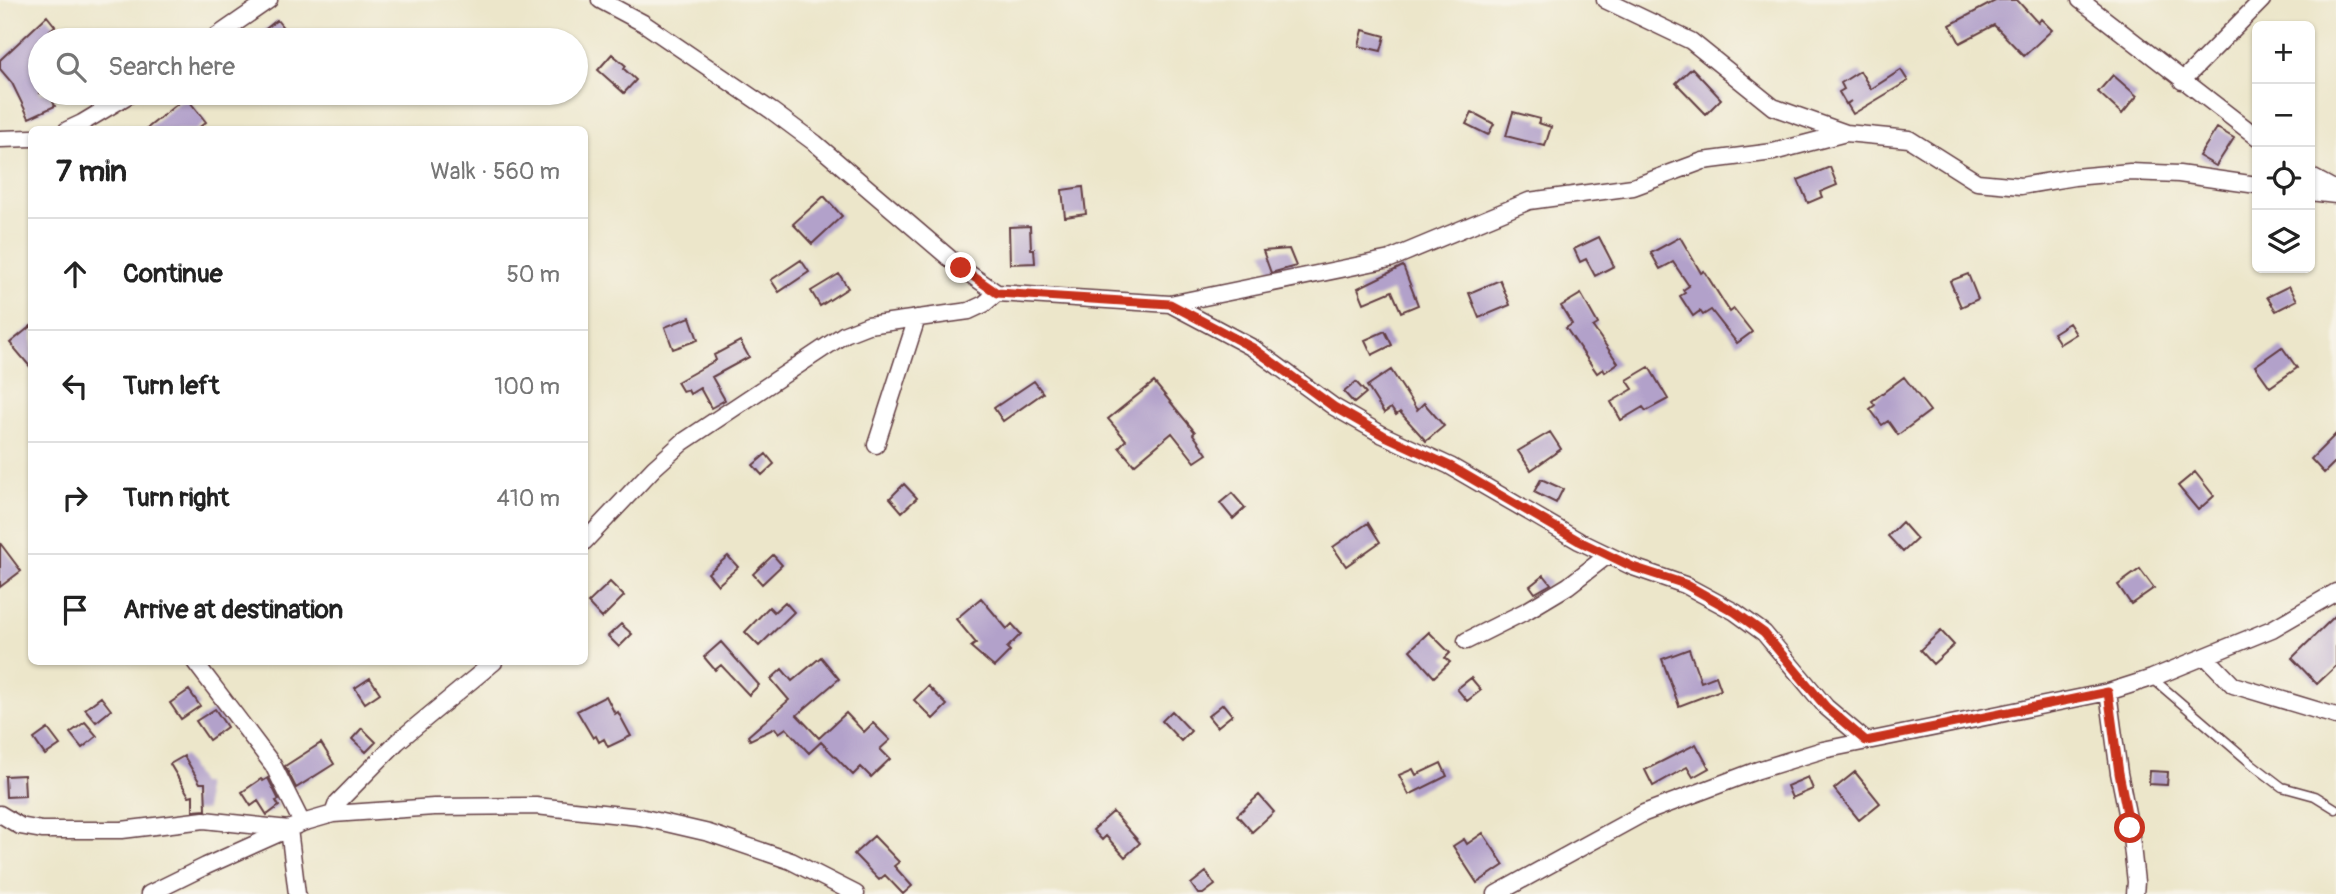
<!DOCTYPE html>
<meta charset="utf-8">
<style>
body{margin:0;font-family:Pangolin,sans-serif;background:#f6f6f6;color:#222}
.controls{position:absolute;right:21px;top:21px;display:grid;overflow:hidden;border-radius:10px;box-shadow:0 2px 5px #0004}
.controls button{width:63px;height:63px;display:grid;place-items:center;padding:0;border:0;border-bottom:2px solid #e0e0e0;background:#fff;color:#222;font:35px sans-serif}
.stop{position:absolute;width:21px;height:21px;margin:-16px;border:5px solid #c8321e;border-radius:50%;background:#fff}
.stop.end{background:#c8321e;border-color:#fff;box-shadow:0 2px 7px #0008}
.list{margin:0;padding:0;list-style:none}
h2{display:flex;justify-content:space-between;align-items:center;height:91px;margin:0;padding:0 28px;font-size:30px}
h2 small{font-size:23px;font-weight:400;color:#767676}
.list li{display:grid;grid-template-columns:46px 1fr auto;gap:21px;align-items:center;box-sizing:border-box;height:112px;padding:0 28px;border-top:2px solid #e0e0e0}
.list b{display:block;font-size:26px;white-space:nowrap}
.list em{font-size:23px;font-style:normal;color:#767676}
.icon{flex:none;width:38px;height:38px;fill:none;stroke:currentColor;stroke-width:2;stroke-linecap:round;stroke-linejoin:round}
.map{position:relative;flex:none;width:2336px;height:894px;overflow:hidden}
.search{position:absolute;background:#fff;box-shadow:0 2px 5px #0004;left:28px;top:28px;width:560px;height:77px;display:flex;align-items:center;gap:18px;box-sizing:border-box;padding:0 24px;border-radius:38px;color:#767676;font-size:26px}
.panel{position:absolute;background:#fff;box-shadow:0 2px 5px #0004;left:28px;top:126px;width:560px;height:539px;border-radius:10px}
.map>svg:first-child{display:block}
</style>
<div class="map">
<svg width="2336" height="894" viewBox="0 0 2336 894">
<rect width="100%" height="100%" fill="#f7f3e8"/>
<filter id="ink" filterUnits="userSpaceOnUse"><feTurbulence type="fractalNoise" baseFrequency=".0143" numOctaves="2"/><feDisplacementMap in="SourceGraphic" scale="14" xChannelSelector="R" yChannelSelector="G"/><feConvolveMatrix kernelMatrix="1 2 1 2 8 2 1 2 1" color-interpolation-filters="sRGB"/></filter>
<filter id="wash" filterUnits="userSpaceOnUse"><feTurbulence type="fractalNoise" baseFrequency=".00686" numOctaves="4" result="noise"/><feDisplacementMap in="SourceGraphic" scale="28" xChannelSelector="R" yChannelSelector="G"/><feGaussianBlur stdDeviation="1.57" result="paint"/><feColorMatrix in="noise" values="0 0 0 0 0 0 0 0 0 0 0 0 0 0 0 0 0 1.4 0 .05"/><feComposite in="paint" operator="in"/></filter>
<g filter="url(#wash)">
<rect width="100%" height="100%" fill="#ece6ca"/>
<g id="blocks">
<!-- building -->
<path fill="#b2a1ca" d="M1997,0H2017L2038,23L2041,19L2052,30L2024,56L1994,25L1960,43L1950,25Z
M47,16L55,26L50,30L59,40H40V93H49L55,106L29,118L12,83L0,69V60Z
M277,20L293,40H269L262,32Z
M1363,30L1385,36L1381,51L1359,46Z
M612,54L626,66L624,69L636,80L624,93L598,70Z
M1692,68L1721,99L1706,114L1676,83Z
M1901,70L1908,81L1853,114L1847,104L1851,101L1846,104L1839,92L1844,89L1841,83L1860,71L1871,89Z
M2113,75L2137,96L2122,114L2098,92Z
M186,97L206,122L196,130H145Z
M1472,112L1494,124L1488,135L1466,124Z
M1513,112L1540,119L1538,123L1551,127L1545,146L1506,136Z
M2217,128L2234,138L2216,166L2199,156Z
M1830,167L1837,185L1820,192L1822,197L1808,203L1798,180Z
M1083,187L1086,214L1065,217L1062,190Z
M824,196L842,216L812,244L793,224Z
M1030,226L1031,249H1034L1035,263L1010,264L1009,227Z
M1599,237L1614,266L1595,276L1586,259L1580,262L1574,249Z
M1680,237L1701,273L1704,271L1730,312L1734,309L1752,332L1737,343L1711,310L1703,315L1700,311L1693,316L1680,296L1685,293L1683,290L1689,286L1673,262L1660,269L1651,253Z
M1289,249L1296,266L1271,273L1263,251Z
M801,260L809,272L779,292L771,280Z
M1403,266L1418,305L1401,312L1392,291L1364,303L1358,288Z
M839,274L848,288L820,306L811,291Z
M1968,274L1978,299L1961,307L1950,281Z
M1500,280L1510,305L1479,318L1469,293Z
M2289,286L2297,300L2276,311L2267,297Z
M1581,294L1598,324L1593,327L1618,363L1605,372L1603,369L1597,373L1566,328L1572,324L1561,306Z
M690,317L698,340L673,349L665,327Z
M2069,323L2076,334L2060,344L2053,333Z
M32,325V369L10,343Z
M1385,331L1392,345L1372,355L1365,340Z
M740,341L749,357L712,377L725,400L711,408L700,388L690,394L688,390L683,392L677,382L716,360L714,355Z
M2282,347L2297,368L2270,387L2255,366Z
M1649,367L1668,399L1646,411L1643,407L1621,420L1611,402L1633,389L1627,380Z
M1391,370L1417,410L1424,403L1444,426L1426,441L1400,412L1396,415L1391,408L1384,413L1367,386Z
M1904,377L1930,411L1898,435L1888,421L1882,425L1870,409L1875,405L1872,401Z
M1034,381L1043,393L1003,421L994,408Z
M1154,382L1195,432L1193,434L1207,454L1195,462L1172,433L1134,465L1119,447L1126,440L1108,419Z
M1356,382L1366,393L1354,403L1344,392Z
M1550,432L1561,449L1531,470L1518,451Z
M2336,434V461L2324,473L2311,459Z
M766,454L774,464L762,475L753,465Z
M2195,472L2214,496L2198,510L2178,486Z
M1541,479L1563,489L1556,503L1534,492Z
M904,484L917,498L902,512L890,498Z
M1232,493L1245,508L1233,519L1220,503Z
M1902,522L1917,539L1903,552L1888,536Z
M1368,523L1380,542L1346,566L1333,547Z
M0,543L21,571L0,587Z
M773,555L782,565L762,584L753,574Z
M728,556L738,567L718,585L708,573Z
M2140,569L2154,588L2131,604L2118,585Z
M1544,575L1551,584L1535,593L1530,586Z
M610,582L624,596L602,618L588,603Z
M981,598L1007,629L1012,624L1021,634L1007,648L1010,651L994,667L971,647L976,643L956,619Z
M785,602L794,612L759,646L745,632L769,607L774,612Z
M2336,615V666L2317,684L2292,658Z
M621,624L632,634L619,647L608,636Z
M1941,631L1954,645L1933,664L1920,650Z
M1429,632L1450,653L1445,658L1450,662L1434,677L1410,650Z
M721,642L759,685L749,695L721,665L715,670L704,657Z
M1689,649L1701,682L1716,676L1721,690L1679,706L1662,659Z
M821,657L839,679L797,715L819,738L846,713L864,732L873,723L890,740L880,749L890,759L871,777L861,767L853,775L821,742L809,753L786,728L779,733L775,728L750,740L748,736L789,700L771,679L782,669L792,681Z
M370,678L380,693L365,703L355,688Z
M1471,678L1481,690L1467,701L1457,689Z
M928,686L947,705L933,719L914,700Z
M189,690L200,706L181,719L170,703Z
M606,696L615,714L618,712L631,736L608,747L604,739L599,742L596,736L593,738L577,711Z
M101,697L111,710L96,722L85,709Z
M1223,704L1232,715L1217,727L1208,716Z
M215,709L227,727L209,740L196,721Z
M1172,711L1191,731L1181,741L1162,721Z
M85,722L97,736L82,748L70,733Z
M362,728L376,742L366,752L352,739Z
M48,729L60,745L45,755L34,739Z
M321,743L334,764L296,788L285,766Z
M1696,744L1709,768L1693,777L1687,767L1653,786L1645,770Z
M184,756L200,783H205L206,810L193,811V795L189,796L170,764Z
M1441,763L1447,776L1409,795L1399,775L1413,769L1416,775Z
M2150,771L2168,772L2167,785L2149,784Z
M1855,772L1880,803L1859,820L1834,789Z
M24,775L25,796L6,797L5,776Z
M1808,777L1813,789L1792,798L1787,786Z
M268,778L279,800L276,801L279,806L267,815L258,801L251,806L242,792L261,779L263,781Z
M1259,795L1274,812L1252,832L1237,815Z
M1113,812L1140,843L1125,857L1106,836L1102,840L1093,830Z
M1483,833L1504,865L1477,883L1453,846L1464,839L1467,844Z
M874,836L899,862L894,866L912,886L903,894L885,875L879,880L854,854Z
M1206,872L1215,885L1203,894H1198L1191,884Z"/>
</g>
</g>
<g filter="url(#ink)">
<use href="#blocks" fill-opacity="0" stroke="#623d43" stroke-width="2"/>
<g fill="none" stroke-linecap="round" stroke-linejoin="round">
<!-- service casing -->
<g stroke="#623d43" stroke-width="11">
<path id="service" d="M2152,678L2252,764L2282,787L2315,796L2336,809"/>
</g>
<!-- minor casing -->
<g stroke="#623d43" stroke-width="19">
<path id="minor" d="M600,0L643,23L772,111L815,143L961,268L997,293L1170,304L1390,259L1529,201L1633,187L1703,161L1773,152L1846,133L1909,139L1977,182L2021,186L2074,177L2130,172L2179,174L2257,185
M1605,0L1691,41L1773,107L1846,133
M2080,0L2257,137
M211,40L269,0
M2182,81L2262,0
M67,130L82,123L132,93
M0,139L32,138
M2310,176L2336,190
M2310,192L2336,195
M1170,304L1253,348L1334,407L1383,435L1450,466L1579,541L1633,567L1685,585L1735,612L1764,633L1826,707L1866,741
M876,445L917,318
M584,542L654,468L683,442L845,334L868,325L969,311L984,304L997,293
M1466,641L1528,610L1568,586L1608,555
M2206,657L2233,685L2336,716
M195,662L273,765L302,823
M2108,692L2119,773L2130,828L2136,882L2135,894
M0,814L20,826L42,830H122L204,820L289,829L297,894
M333,814L337,803L397,742L494,662
M149,894L206,866L302,823L333,814L434,807L536,806L640,817L709,833L791,861L856,894
M1496,894L1644,813L1758,770L1823,750L2108,692L2152,678L2272,629L2336,592"/>
</g>
<!-- service -->
<use href="#service" stroke="#fff" stroke-width="8"/>
<!-- minor -->
<use href="#minor" stroke="#fff" stroke-width="16"/>
</g>
</g>
<g fill="none" stroke-linecap="round" stroke-linejoin="round" filter="url(#ink)">
<!-- route -->
<path stroke="#c8321e" stroke-width="9" d="M961,268L997,293L1170,304L1253,348L1334,407L1383,435L1450,466L1579,541L1633,567L1685,584L1735,612L1764,633L1826,707L1866,741L2108,692L2119,773L2130,828"/>
</g>
</svg>
<div class="controls">
<button>+</button>
<button>−</button>
<button><svg class="icon" aria-label="locate" viewBox="0 0 24 24"><circle cx="12" cy="12" r="6"/><path d="M12 2v4M12 18v4M2 12h4M18 12h4"/></svg></button>
<button><svg class="icon" aria-label="layers" viewBox="0 0 24 24"><path d="M12 4l9 5-9 5-9-5zM3 14l9 5 9-5"/></svg></button>
</div>
<div class="stop" style="left:2130px;top:828px"></div>
<div class="stop end" style="left:961px;top:268px"></div>
<div class="search"><svg class="icon" aria-label="search" viewBox="0 0 24 24"><circle cx="10" cy="10" r="6"/><path d="M15 15l6 6"/></svg>Search here</div>
<section class="panel">
<h2>7 min<small>Walk · 560 m</small></h2>
<ul class="list">
<li><svg class="icon" aria-label="ahead" viewBox="0 0 24 24"><path d="M12 20V5M6 11l6-6 6 6"/></svg><div><b>Continue</b></div><em>50 m</em></li>
<li><svg class="icon" aria-label="left" viewBox="0 0 24 24"><path d="M17 20v-9H6M10 6l-5 5 5 5"/></svg><div><b>Turn left</b></div><em>100 m</em></li>
<li><svg class="icon" aria-label="right" viewBox="0 0 24 24"><path d="M7 20v-9h11M14 6l5 5-5 5"/></svg><div><b>Turn right</b></div><em>410 m</em></li>
<li><svg class="icon" aria-label="arrive" viewBox="0 0 24 24"><path d="M6 21V4h12l-3 4 3 4H6"/></svg><div><b>Arrive at destination</b></div></li>
</ul>
</section>
</div>
